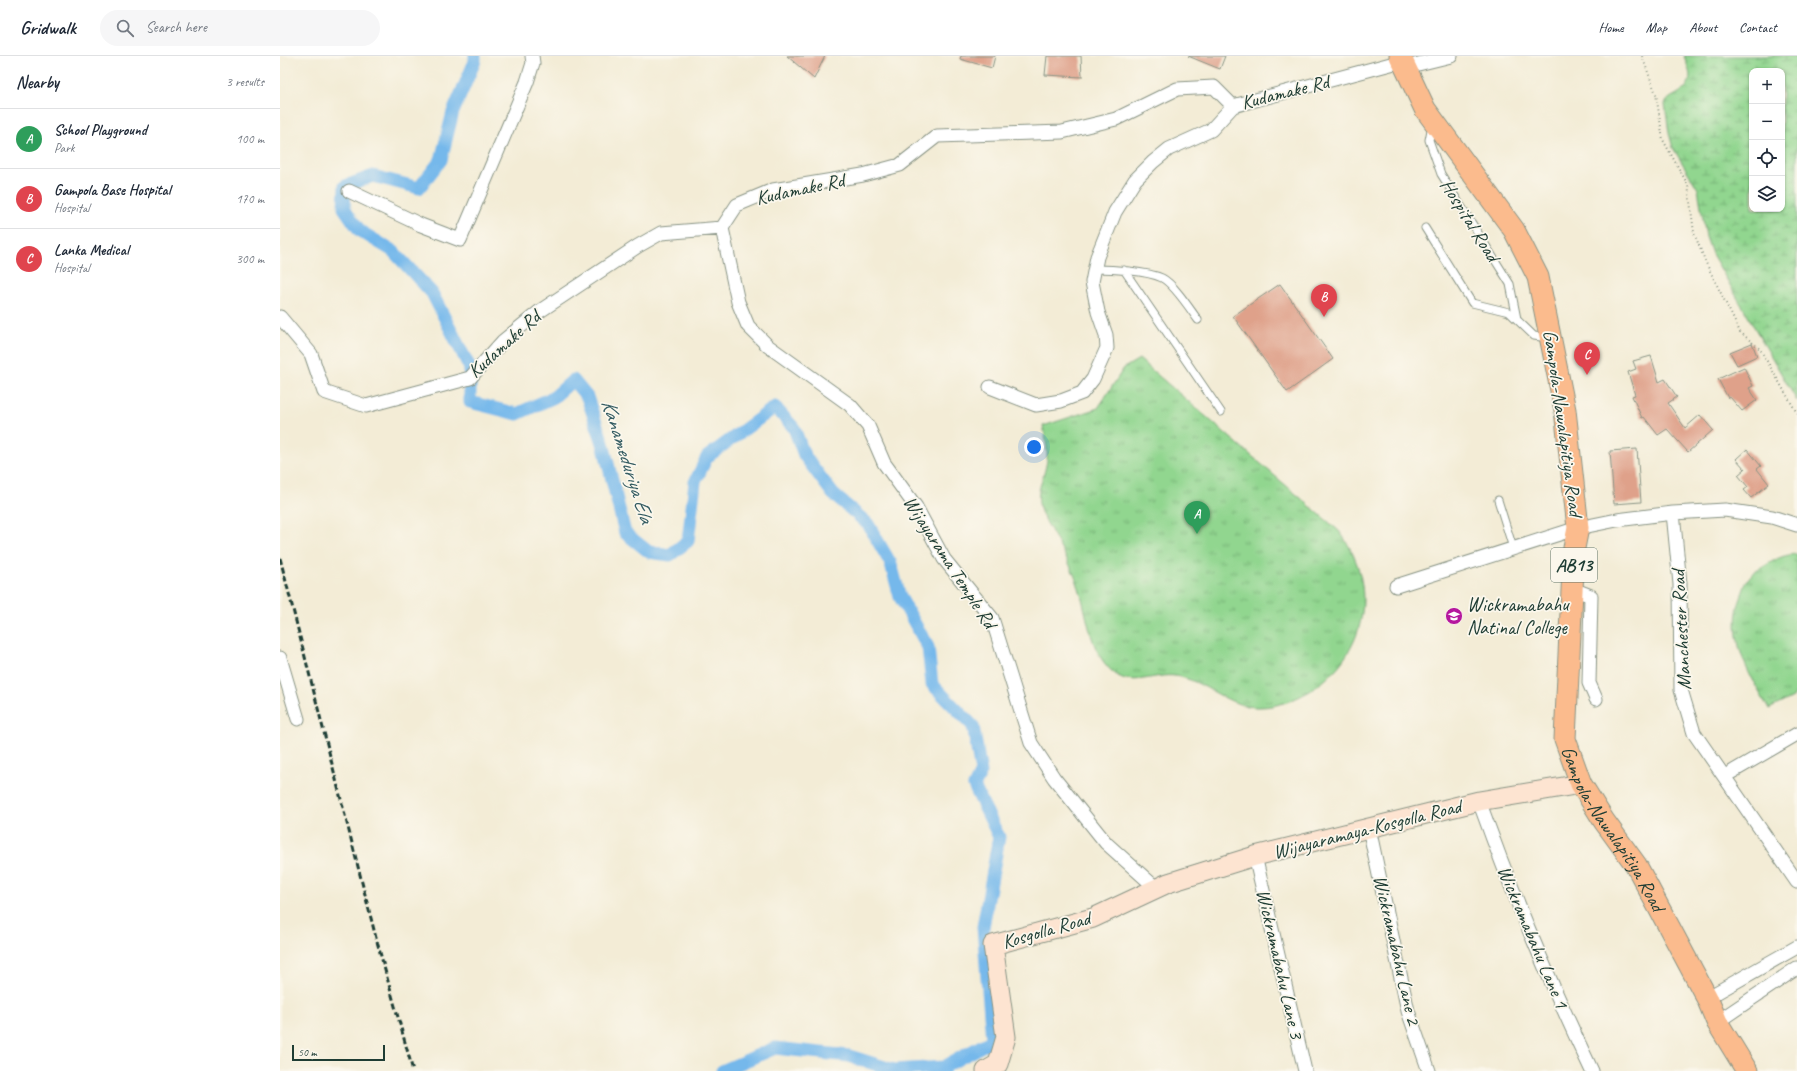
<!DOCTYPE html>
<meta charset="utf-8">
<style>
body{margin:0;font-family:Caveat,sans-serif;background:#f6f6f7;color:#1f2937}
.controls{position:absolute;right:12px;top:12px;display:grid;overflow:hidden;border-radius:8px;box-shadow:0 1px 3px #0004}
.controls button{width:36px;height:36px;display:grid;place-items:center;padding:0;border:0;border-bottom:1px solid #e0e1e3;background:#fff;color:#1f2937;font:20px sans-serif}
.scale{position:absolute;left:12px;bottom:10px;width:93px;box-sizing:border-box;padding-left:4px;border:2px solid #1f3d34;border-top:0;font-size:11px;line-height:14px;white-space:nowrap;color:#1f3d34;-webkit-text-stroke:3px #fbf7ec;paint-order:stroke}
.you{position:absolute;left:754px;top:391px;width:14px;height:14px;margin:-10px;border:3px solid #fff;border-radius:50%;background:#1a73e8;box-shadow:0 0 0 6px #1a73e833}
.badge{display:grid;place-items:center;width:26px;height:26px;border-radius:50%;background:#b5179e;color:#fff;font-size:13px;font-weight:700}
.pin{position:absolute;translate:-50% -33px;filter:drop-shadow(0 1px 2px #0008)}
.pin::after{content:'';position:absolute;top:21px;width:14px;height:12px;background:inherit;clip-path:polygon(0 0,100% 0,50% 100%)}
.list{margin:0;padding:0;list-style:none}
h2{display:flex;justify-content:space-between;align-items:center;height:52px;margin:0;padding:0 16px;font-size:17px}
h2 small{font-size:13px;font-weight:400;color:#747a83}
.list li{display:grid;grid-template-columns:26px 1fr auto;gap:12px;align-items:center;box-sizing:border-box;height:60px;padding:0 16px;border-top:1px solid #e0e1e3}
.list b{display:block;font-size:15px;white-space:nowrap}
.list p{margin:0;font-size:13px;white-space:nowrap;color:#747a83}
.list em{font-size:13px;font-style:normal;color:#747a83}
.icon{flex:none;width:22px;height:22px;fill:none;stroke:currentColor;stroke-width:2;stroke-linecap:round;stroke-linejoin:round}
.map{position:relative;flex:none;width:1517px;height:1015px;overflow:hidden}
header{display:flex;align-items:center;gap:24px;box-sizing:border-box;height:56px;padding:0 20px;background:#fff;border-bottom:1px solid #e0e1e3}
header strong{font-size:19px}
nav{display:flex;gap:22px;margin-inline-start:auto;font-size:14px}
.search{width:280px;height:36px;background:#f6f6f7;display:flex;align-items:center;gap:10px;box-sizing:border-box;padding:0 14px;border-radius:22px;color:#747a83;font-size:15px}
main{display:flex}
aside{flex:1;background:#fff}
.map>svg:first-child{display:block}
</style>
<header>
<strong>Gridwalk</strong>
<div class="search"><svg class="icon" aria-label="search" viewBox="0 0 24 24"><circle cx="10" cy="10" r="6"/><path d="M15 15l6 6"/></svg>Search here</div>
<nav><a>Home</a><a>Map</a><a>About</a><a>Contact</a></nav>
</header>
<main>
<aside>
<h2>Nearby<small>3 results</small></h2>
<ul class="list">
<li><span class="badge" style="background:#2e9e5b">A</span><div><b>School Playground</b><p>Park</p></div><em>100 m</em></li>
<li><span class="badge" style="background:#e0444e">B</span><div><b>Gampola Base Hospital</b><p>Hospital</p></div><em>170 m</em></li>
<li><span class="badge" style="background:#e0444e">C</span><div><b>Lanka Medical</b><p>Hospital</p></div><em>300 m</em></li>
</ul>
</aside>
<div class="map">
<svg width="1517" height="1015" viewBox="0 0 1517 1015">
<defs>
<pattern id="wetland-marsh" width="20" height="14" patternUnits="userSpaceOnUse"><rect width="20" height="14" fill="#91d68f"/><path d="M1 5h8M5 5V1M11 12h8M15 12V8" fill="none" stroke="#76af76"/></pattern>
<pattern id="park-tufts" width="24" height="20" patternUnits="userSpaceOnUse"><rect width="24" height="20" fill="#91d68f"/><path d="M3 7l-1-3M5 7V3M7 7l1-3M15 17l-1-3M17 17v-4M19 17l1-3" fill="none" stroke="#76af76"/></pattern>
</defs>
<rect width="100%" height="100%" fill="#fbf7ec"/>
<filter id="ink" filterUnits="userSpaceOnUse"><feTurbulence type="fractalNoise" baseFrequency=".025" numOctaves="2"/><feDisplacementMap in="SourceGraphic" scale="8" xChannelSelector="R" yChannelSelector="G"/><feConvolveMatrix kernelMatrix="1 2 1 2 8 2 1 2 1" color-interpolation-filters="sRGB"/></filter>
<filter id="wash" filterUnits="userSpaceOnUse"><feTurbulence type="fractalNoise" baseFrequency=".012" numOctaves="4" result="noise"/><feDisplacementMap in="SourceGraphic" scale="16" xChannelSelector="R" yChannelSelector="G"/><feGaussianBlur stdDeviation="0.9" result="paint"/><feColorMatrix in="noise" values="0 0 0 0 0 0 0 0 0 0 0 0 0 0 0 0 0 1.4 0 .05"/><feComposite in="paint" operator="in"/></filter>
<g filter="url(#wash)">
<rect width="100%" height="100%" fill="#f3ecd6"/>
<!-- wetland -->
<path fill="url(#wetland-marsh)" stroke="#588a62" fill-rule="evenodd" d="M1404,0H1517V345L1432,198L1426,181L1418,133L1393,92L1389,77L1385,48C1388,42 1392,41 1397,38C1416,27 1410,17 1404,0ZM1472,15H1502V153H1472Z"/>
<!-- park -->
<path fill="url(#park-tufts)" stroke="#588a62" d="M859,303L1059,475C1100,529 1087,599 1030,635C1014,644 998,651 979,651C948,652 925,624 895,620C875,617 851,632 834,617C808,596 808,556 797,526C788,502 773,479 761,456C754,434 764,425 767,404C768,394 765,380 763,370L818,352L844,312Z
M1517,498V635L1513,641L1489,653C1468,617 1445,580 1462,538C1468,522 1467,520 1483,511C1496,503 1502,499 1517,498Z"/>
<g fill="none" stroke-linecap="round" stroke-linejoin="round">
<!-- canal -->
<path stroke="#75b8eb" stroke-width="13" d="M195,0V5L173,56L161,104L139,132L93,120L65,130L64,152L80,175L113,195L152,237L190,312V346L237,358L274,341L293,324L307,341L323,387L345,477L369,496L390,499L408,485L415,426L427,401L495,351L514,372L524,399L553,438L588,468L611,508L620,541L648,591L652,628L693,670L701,716L694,730L719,781L703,871L712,984L664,1011L663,1015
M442,1015L495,992L569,1000L614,1014L664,1011"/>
</g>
<g id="blocks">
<!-- building -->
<path fill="#dfa18a" d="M507,0H545L534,23Z
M681,0H715L712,12L680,3Z
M767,0H801L802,21L765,19Z
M908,0H945L940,13Z
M1000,228L1053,303L1007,336L953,260Z
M1472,287L1477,300L1457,309L1450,296Z
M1371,300L1379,326L1385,323L1397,341L1388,347L1405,372L1420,359L1433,374L1408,396L1387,373L1378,379L1364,361L1362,362L1352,340L1355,339L1348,316L1356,313L1353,305Z
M1464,311L1473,330L1469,332L1477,344L1462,355L1450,341L1448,342L1438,323Z
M1357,393L1361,446L1334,448L1330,395Z
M1467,393L1481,410L1477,413L1489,428L1471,442L1464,434L1468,431L1458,419L1465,413L1456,403Z"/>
</g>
</g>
<g filter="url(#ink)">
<use href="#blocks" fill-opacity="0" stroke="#899485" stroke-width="1"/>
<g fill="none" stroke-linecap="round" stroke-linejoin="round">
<!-- lane casing -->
<g stroke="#899485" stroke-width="9">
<path id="lane" d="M1152,69L1149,84L1161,118L1230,228L1237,263
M1145,172L1192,247L1229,256L1254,280L1268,282
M815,213C832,213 867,215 882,222C894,228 910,253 918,264
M844,214L941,356
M1218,444L1233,492"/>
</g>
<!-- street casing -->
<g stroke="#899485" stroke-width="15">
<path id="street" d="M1126,11L1171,0
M953,50L1122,5
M69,135L141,169L180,184L247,26L253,7L252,0
M442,172L458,246L468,270L488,290L570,349L588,370L604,407L636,451L664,503L712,562L751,687L774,722L826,787L876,832
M0,261L31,298L44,336L86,350L190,322L223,285L260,255L358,190L381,177L442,172L457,149L493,134L583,119L620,109L657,80L782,76L836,63L897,33L934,31L953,50
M710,331L756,349L781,345L802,337L813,323L827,292L826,279L818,256L812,226L817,201L835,156L855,124L873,106L889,93L931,74L953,50
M1393,457L1400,528L1401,634L1414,677L1517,826
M1116,530L1298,472L1337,464L1393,457L1445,454L1492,461L1517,469
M1293,533L1311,540L1309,627L1316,643
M0,602L18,663
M1445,720L1517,678
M1199,745C1232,837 1270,927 1312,1015
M1089,772L1128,955L1149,1015
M975,800L1025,1015
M1427,942L1517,891
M1437,966L1517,912"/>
</g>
<!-- secondary casing -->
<g stroke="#899485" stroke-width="21">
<path id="secondary" d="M706,1015L718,1008L726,981L713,889L813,862L888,827L975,800L1199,745L1301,728"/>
</g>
<!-- primary casing -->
<g stroke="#899485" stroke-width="23">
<g id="primary">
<path id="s1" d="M1120,0L1145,53L1234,174L1258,221L1285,354L1298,472L1294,492L1285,683L1301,728L1324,765L1356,809L1427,942L1437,966L1467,1015"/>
</g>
</g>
<!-- path -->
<path stroke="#899485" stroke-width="2" stroke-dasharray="1 3" stroke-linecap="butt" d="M1362,0L1376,38L1383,84L1408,129L1414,177L1426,207L1460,276L1480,293L1517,357"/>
<!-- lane -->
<use href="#lane" stroke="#fff" stroke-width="7"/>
<!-- street -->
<use href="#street" stroke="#fff" stroke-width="13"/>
<!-- secondary -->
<use href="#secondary" stroke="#fde4d1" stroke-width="19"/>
<!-- primary -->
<use href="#primary" stroke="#fbbb8d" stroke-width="21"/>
<!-- rail -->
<path stroke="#1f3d34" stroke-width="3" stroke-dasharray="6 3" stroke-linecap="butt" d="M0,502L96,882L133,1015"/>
</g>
</g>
<!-- icons -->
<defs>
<g id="school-disc" transform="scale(0.9)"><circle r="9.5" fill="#b5179e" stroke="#fbf7ec"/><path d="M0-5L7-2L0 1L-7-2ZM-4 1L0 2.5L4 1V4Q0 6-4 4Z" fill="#fff"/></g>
</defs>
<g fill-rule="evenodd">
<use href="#school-disc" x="1174" y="560"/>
</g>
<g text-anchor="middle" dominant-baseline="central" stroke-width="3.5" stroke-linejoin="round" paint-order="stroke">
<!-- shield labels -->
<rect fill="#fbf7ec" stroke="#61756b" stroke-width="1" x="1271" y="492" width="46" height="34" rx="3"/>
<g font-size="19" font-weight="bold" fill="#1f3d34">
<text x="1294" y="509">AB13</text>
</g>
<!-- street labels -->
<g font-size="20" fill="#1f3d34" stroke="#fbf7ec">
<text transform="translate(1005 36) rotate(-14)">Kudamake Rd</text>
<text transform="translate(520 133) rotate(-12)">Kudamake Rd</text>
<text transform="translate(1190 164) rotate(58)">Hospital Road</text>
<text transform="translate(224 288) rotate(-42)">Kudamake Rd</text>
<text transform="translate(1283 367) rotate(82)">Gampola-Nawalapitiya Road</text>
<text transform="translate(670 506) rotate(57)">Wijayarama Temple Rd</text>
<text transform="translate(1401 574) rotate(-93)">Manchester Road</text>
<text stroke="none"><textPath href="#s1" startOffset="830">Gampola-Nawalapitiya Road</textPath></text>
<text transform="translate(1087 773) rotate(-14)">Wijayaramaya-Kosgolla Road</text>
<text transform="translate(766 874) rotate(-16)">Kosgolla Road</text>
<text transform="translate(1253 881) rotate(67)">Wickramabahu Lane 1</text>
<text transform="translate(1117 894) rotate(77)">Wickramabahu Lane 2</text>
<text transform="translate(1000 908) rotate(77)">Wickramabahu Lane 3</text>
</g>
<!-- poi labels -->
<g font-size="20" fill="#1f3d34" stroke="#fbf7ec" text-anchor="start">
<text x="1187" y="548">Wickramabahu<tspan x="1187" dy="23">Natinal College</tspan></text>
</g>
<!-- water labels -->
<g font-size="21" font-style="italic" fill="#345c62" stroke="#fbf7ec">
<text transform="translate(348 405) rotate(72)">Kanameduriya Ela</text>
</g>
</g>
</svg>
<div class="controls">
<button>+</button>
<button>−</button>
<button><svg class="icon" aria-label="locate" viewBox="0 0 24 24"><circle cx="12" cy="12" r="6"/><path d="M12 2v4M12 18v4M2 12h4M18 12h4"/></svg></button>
<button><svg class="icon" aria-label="layers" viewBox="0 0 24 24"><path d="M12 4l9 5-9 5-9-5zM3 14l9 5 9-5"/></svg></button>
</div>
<div class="scale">50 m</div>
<div class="you"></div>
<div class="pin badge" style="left:917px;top:478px;background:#2e9e5b">A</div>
<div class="pin badge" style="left:1044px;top:261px;background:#e0444e">B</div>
<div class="pin badge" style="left:1307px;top:319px;background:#e0444e">C</div>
</div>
</main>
